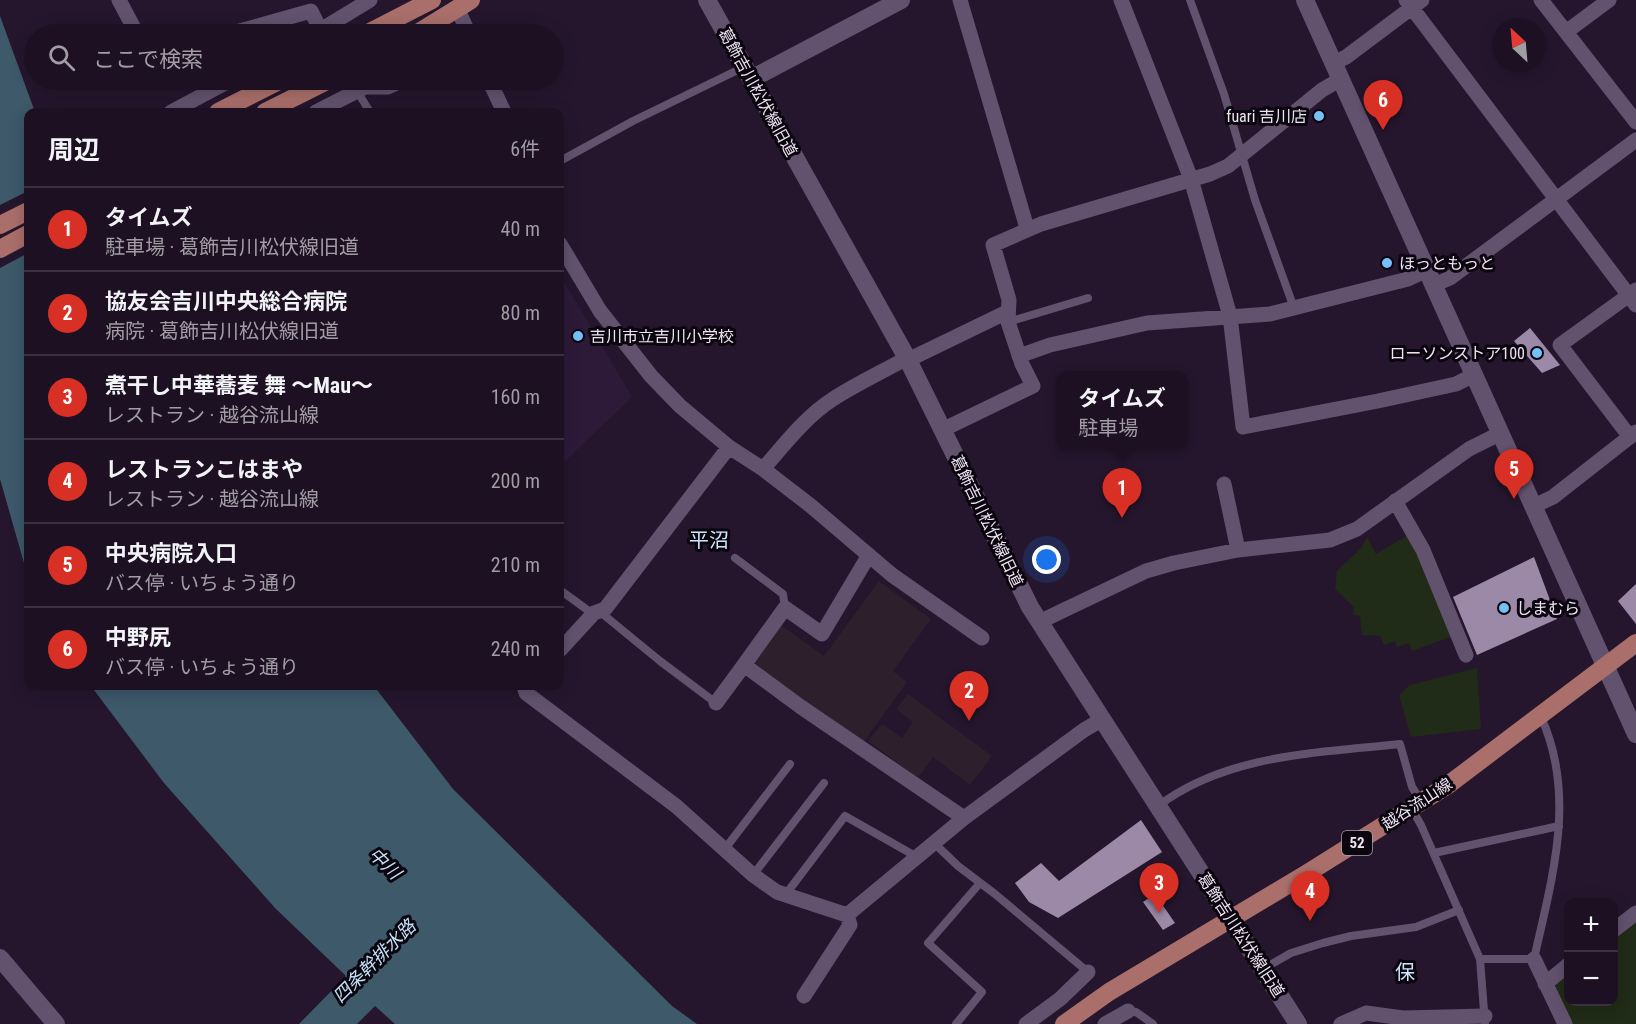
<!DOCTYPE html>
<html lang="ja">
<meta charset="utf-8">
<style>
body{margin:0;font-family:"Roboto Condensed","Noto Sans JP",sans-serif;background:#291e2f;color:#f1f3f6}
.controls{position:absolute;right:18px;bottom:18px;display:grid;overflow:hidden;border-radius:12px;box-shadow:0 3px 15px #0003}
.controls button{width:54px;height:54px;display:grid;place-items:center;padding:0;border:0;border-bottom:2px solid #3a3040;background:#1c1022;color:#f1f3f6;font:30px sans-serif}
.compass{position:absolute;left:1492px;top:18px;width:54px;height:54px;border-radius:50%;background:#1c1022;box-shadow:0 3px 15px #0003;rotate:334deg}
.you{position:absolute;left:1047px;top:560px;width:21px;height:21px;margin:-15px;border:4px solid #fff;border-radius:50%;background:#1a73e8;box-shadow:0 0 0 9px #1a73e833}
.badge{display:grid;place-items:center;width:39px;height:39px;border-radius:50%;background:#d93025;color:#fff;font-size:20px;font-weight:700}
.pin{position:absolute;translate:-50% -50px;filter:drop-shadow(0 2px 3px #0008)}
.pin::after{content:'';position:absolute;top:32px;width:21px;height:18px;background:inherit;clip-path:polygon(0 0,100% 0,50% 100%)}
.popup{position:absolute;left:1056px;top:371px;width:132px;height:78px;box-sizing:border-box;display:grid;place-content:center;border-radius:12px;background:#1c1022;filter:drop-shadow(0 2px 4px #0005);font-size:20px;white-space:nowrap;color:#a09da5}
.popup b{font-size:22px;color:#f1f3f6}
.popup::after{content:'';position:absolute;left:50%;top:100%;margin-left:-12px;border:12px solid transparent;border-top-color:#1c1022}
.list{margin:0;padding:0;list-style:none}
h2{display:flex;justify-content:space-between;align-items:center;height:78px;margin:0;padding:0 24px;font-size:26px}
h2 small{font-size:20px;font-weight:400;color:#a09da5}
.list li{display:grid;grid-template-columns:39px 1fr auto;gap:18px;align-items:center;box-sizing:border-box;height:84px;padding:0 24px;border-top:2px solid #3a3040}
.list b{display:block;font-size:22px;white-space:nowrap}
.list p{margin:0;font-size:20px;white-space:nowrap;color:#a09da5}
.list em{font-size:20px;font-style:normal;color:#a09da5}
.icon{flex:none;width:33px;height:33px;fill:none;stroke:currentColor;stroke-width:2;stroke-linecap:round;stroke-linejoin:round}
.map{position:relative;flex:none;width:1636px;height:1024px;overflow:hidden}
.search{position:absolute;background:#1c1022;box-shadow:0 3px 15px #0003;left:24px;top:24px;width:540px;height:66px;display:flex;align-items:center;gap:15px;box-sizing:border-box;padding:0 21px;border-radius:33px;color:#a09da5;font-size:22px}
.panel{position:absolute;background:#1c1022;box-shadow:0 3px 15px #0003;left:24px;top:108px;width:540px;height:582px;border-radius:12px}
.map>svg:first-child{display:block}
</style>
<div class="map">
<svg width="1636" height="1024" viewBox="0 0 1636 1024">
<rect width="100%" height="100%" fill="#25162d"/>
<!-- built -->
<path fill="#2d1a38" d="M560,275L632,397L560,466Z"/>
<!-- medical -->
<path fill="#2d1f2b" d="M879,581L931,619L893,671L907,682L863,743L754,664L782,626L824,656Z
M908,694L992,756L970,785L933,757L918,778L868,741L882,724L902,738L913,722L896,709Z"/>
<!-- green -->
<path fill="#202c17" d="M1410,534L1453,636L1412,651L1409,643L1397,647L1395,641L1384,645L1380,636L1362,635L1360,616L1353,615L1354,607L1335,589L1337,571L1361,548L1367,537L1376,554Z
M1477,668L1481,729L1411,737L1399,695L1410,685Z
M1636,922V1024H1572L1555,990L1557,982L1568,973V1002H1614V939Z"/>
<!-- water -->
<path fill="#3d596a" d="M0,16L35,112H28V577L0,479Z
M91,686H374L453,789L672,1006L697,1024H395L375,1006L357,1024H299L346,976L275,908L164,783Z"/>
<!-- pier -->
<path fill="#25162d" d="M28,191V253L0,268V205Z"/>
<!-- building -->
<path fill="#9b89a7" d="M1530,328L1560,365L1542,373L1514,341Z
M1534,557L1557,619L1477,655L1453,597Z
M1636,584V624L1618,601Z
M1141,820L1162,852L1058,918L1029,902L1015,883L1041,863L1059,881Z
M1155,894L1175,923L1163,930L1143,902Z"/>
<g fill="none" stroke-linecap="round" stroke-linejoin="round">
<!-- service -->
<path stroke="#63526e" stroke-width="8" d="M1190,0L1224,94L1255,200L1294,308
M357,91L370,112
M560,161L633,121L744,67
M1008,322L1088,298
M735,558L783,594L785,608
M560,590L593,614
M599,611L660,661L716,703
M1158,806C1227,754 1318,753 1400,744L1412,787L1421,801
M1412,809L1421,825L1480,959L1485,1024
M934,843L958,866L995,894L1088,972
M724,850L790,764
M1434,853L1559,826
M753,875L824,783
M786,894L845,816L917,857
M1480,959H1534C1552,878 1577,796 1541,717
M1263,969L1291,953L1323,943L1351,936L1416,927L1459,910
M1128,1011L1136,1012L1153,1024
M956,1024L982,992L928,943L980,883"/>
<!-- minor -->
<path stroke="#63526e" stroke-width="15" d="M119,0L137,34
M960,0L1027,228
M1121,0L1191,179L1230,316L1243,427L1378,401L1456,384L1474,375
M1406,0L1636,305
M1541,0L1636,122
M457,8L469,34
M1566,32L1609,0
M229,34L311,11L321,31
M314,34L370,0
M1334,63L1346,57L1422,0
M489,80L504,112
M171,112L231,80
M316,112L365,87H388L403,80
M560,244L600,311L651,376L680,406L729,447L763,469L811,506L892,575L982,638
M1434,285L1450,278L1636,140
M1019,356L1050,345L1147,323L1270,314L1408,279L1427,270
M908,360L1007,312
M942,430L1033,386L1022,364L1008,322L1009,300L993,245L1041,224L1210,174L1228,166L1322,90L1341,79
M1630,437L1560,345L1636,290
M763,469C784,445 805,417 833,399C856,384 882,372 907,358
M1224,484L1238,550
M1395,501L1423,550L1466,655
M1534,506L1553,497L1636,432
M1039,622L1146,571L1174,563L1238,550L1330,540L1357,529L1469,449L1501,433
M560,650L594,613L605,609L729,447
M744,665L785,608L822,634L869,555
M524,686L526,693L676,806L753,875L777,892L847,915L964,818L1084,730L1101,720
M716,703L744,665L801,707L964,818
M1614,930L1636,913
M1534,959L1565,1024
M1545,984L1568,965
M804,996L850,925L847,915
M1026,1024L1060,999L1088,972
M1105,1024L1128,1011
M1341,1024L1366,1013L1403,1018L1485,1016"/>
<!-- tertiary -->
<path stroke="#63526e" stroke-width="18" d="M707,0L907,358L1030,607L1298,1024
M1305,0L1636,734
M751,79L901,0
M0,958L56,1024"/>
<!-- primary -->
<path stroke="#aa6f6a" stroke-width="18" d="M366,34L432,0
M416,34L471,0
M218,112L281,80
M265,112L329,80
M0,225L28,211
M0,249L28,234
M1064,1024L1109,992L1306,874L1448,785L1636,643"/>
</g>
<!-- markers -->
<g fill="#76c0f7" stroke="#0a050e" stroke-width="2">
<circle cx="1319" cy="116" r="6"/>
<circle cx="1387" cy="263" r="6"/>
<circle cx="578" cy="336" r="6"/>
<circle cx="1537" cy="353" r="6"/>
<circle cx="1504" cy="608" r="6"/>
</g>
<g text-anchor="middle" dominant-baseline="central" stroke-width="6" stroke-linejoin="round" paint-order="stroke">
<!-- shield labels -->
<rect fill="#0a050e" stroke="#a9a0ae" stroke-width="1.5" x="1342" y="831" width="30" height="24" rx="4.5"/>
<g font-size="15" font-weight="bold" fill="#ede3f3">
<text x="1357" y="843">52</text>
</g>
<!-- street labels -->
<g font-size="16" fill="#ede3f3" stroke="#0a050e">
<text transform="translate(758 92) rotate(61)">葛飾吉川松伏線旧道</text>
<text transform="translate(987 521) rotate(64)">葛飾吉川松伏線旧道</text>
<text transform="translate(1417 804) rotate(-33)">越谷流山線</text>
<text transform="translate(1241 935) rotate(57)">葛飾吉川松伏線旧道</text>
</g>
<!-- poi labels -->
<g font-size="16" fill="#ede3f3" stroke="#0a050e" text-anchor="start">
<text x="1307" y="116" text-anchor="end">fuari 吉川店</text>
<text x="1399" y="263">ほっともっと</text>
<text x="590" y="336">吉川市立吉川小学校</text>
<text x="1525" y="353" text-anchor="end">ローソンストア100</text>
<text x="1516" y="608">しまむら</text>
</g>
<!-- water labels -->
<g font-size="18" font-style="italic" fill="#c2e3f7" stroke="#0a050e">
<text transform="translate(385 863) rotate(44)">中川</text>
<text transform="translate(374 961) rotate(-45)">四条幹排水路</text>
</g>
<!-- quarter labels -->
<g font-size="20" fill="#cce6fc" stroke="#0a050e">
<text x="709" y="540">平沼</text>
<text x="1405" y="972">保</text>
</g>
</g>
</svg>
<div class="controls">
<button>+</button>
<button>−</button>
</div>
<svg class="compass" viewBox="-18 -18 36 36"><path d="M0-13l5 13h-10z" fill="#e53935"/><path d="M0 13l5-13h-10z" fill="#a09da5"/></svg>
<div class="you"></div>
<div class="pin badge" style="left:1122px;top:518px">1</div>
<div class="popup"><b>タイムズ</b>駐車場</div>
<div class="pin badge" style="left:969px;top:721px">2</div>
<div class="pin badge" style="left:1159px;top:913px">3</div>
<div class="pin badge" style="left:1310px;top:921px">4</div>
<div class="pin badge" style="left:1514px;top:499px">5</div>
<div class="pin badge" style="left:1383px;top:130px">6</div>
<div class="search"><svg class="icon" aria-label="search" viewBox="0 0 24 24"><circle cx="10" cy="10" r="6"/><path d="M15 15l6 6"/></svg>ここで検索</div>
<section class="panel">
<h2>周辺<small>6件</small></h2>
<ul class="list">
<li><span class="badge">1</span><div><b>タイムズ</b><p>駐車場 · 葛飾吉川松伏線旧道</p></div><em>40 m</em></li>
<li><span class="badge">2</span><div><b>協友会吉川中央総合病院</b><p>病院 · 葛飾吉川松伏線旧道</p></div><em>80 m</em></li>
<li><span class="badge">3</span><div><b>煮干し中華蕎麦 舞 〜Mau〜</b><p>レストラン · 越谷流山線</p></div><em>160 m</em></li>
<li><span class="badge">4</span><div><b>レストランこはまや</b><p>レストラン · 越谷流山線</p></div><em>200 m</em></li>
<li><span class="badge">5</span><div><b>中央病院入口</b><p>バス停 · いちょう通り</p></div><em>210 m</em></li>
<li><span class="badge">6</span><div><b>中野尻</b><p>バス停 · いちょう通り</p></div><em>240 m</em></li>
</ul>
</section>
</div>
